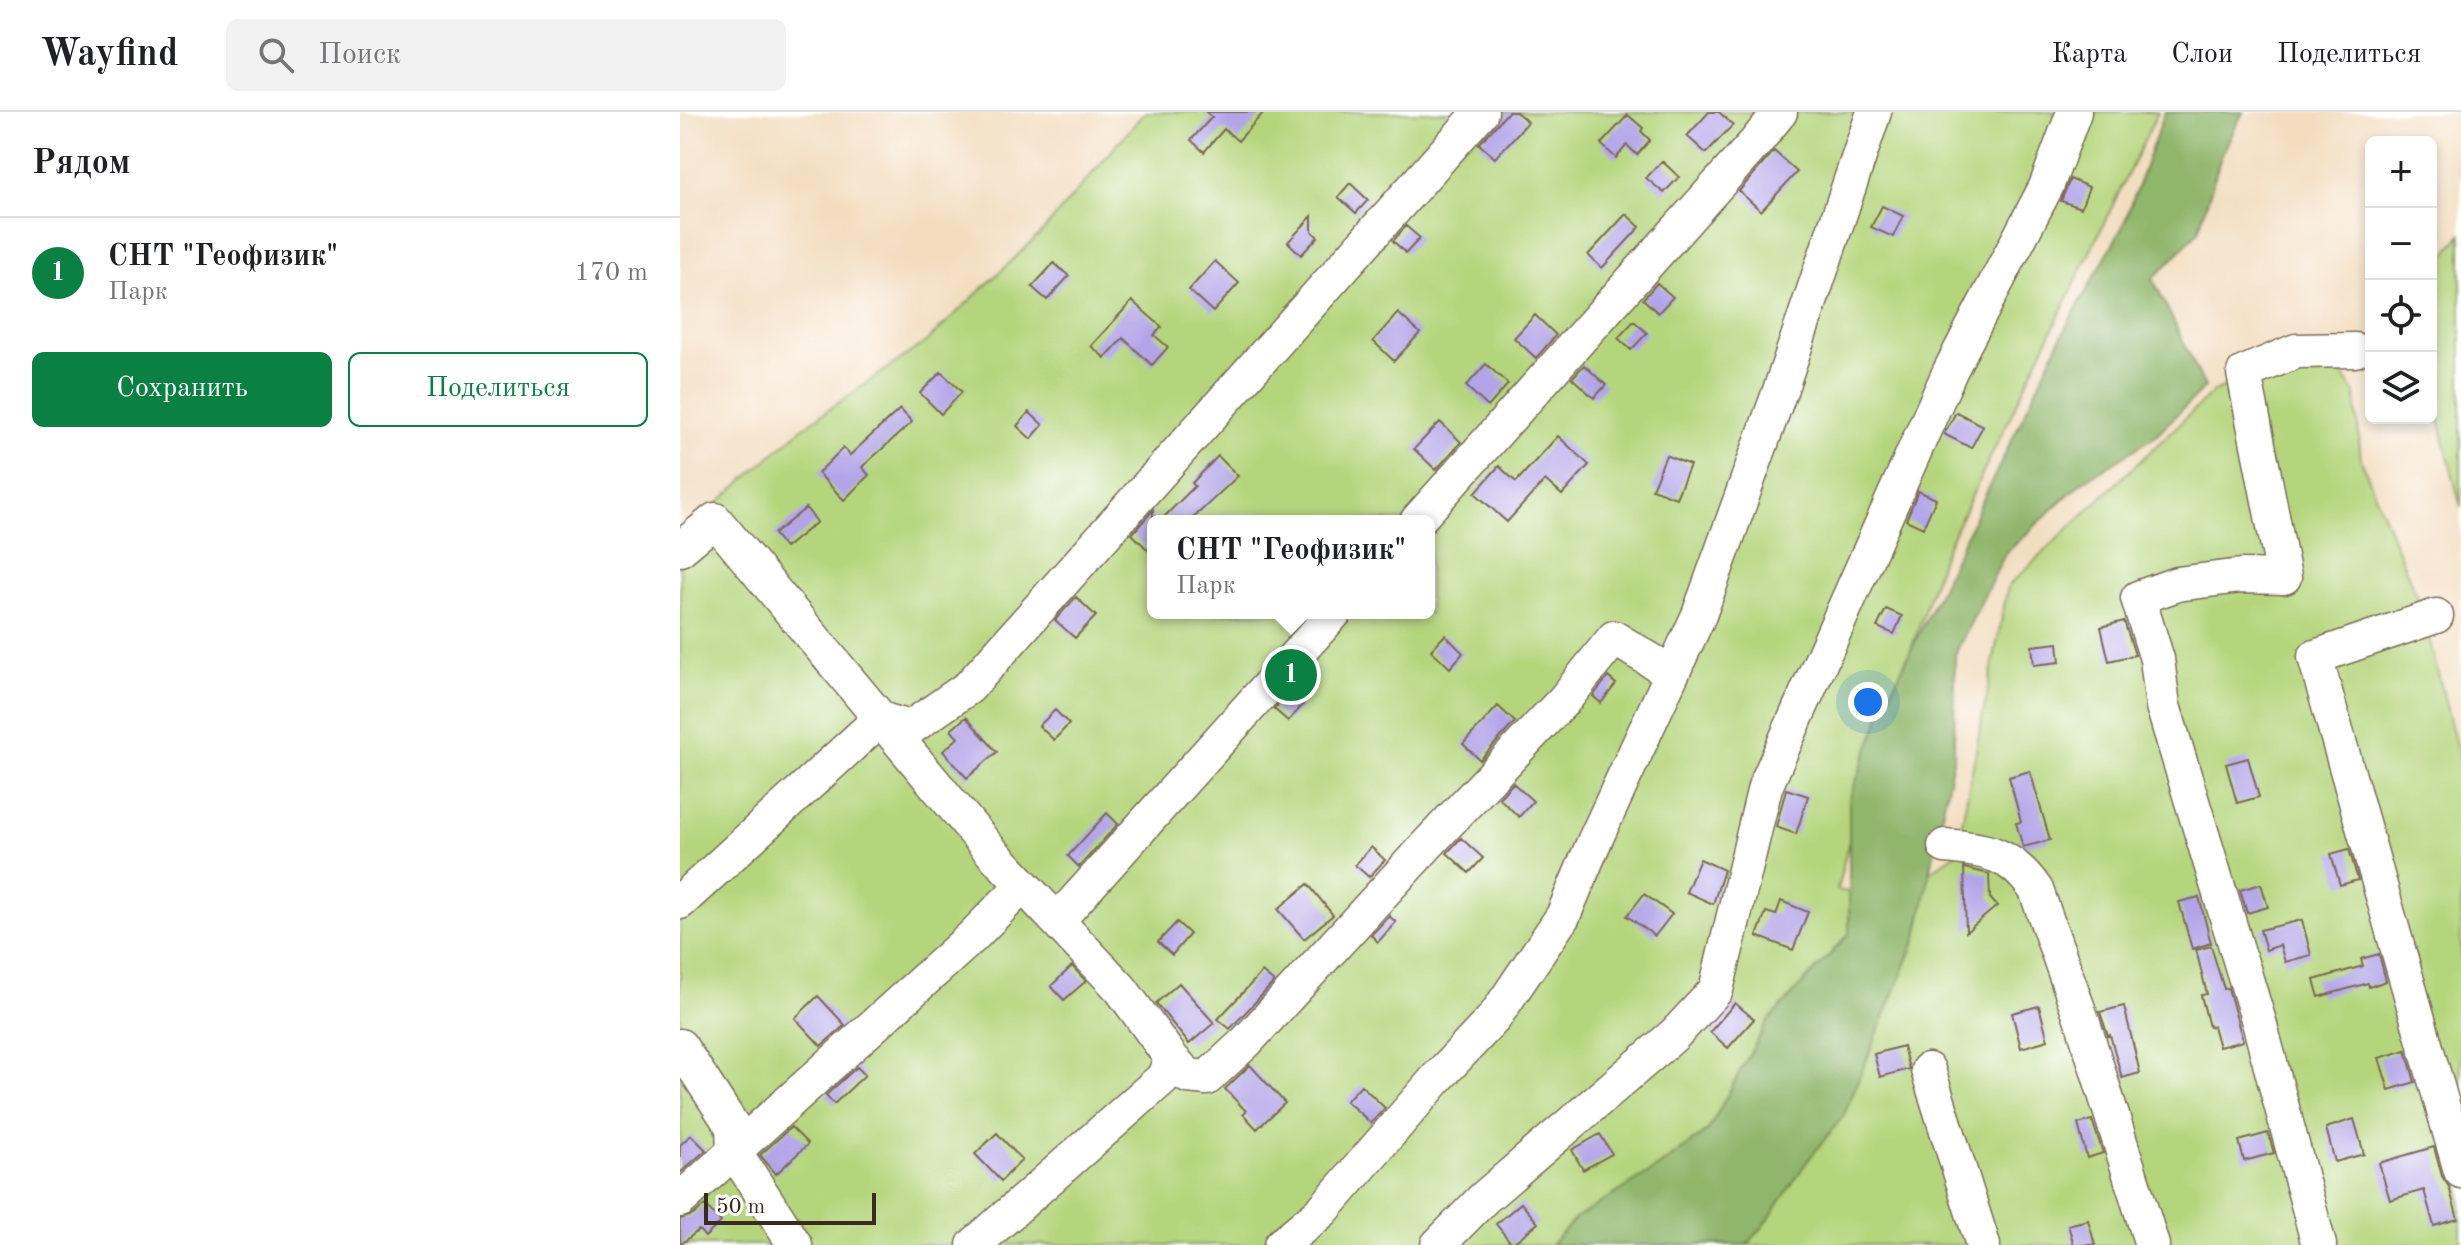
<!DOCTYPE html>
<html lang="ru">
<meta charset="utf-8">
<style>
body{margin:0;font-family:"Old Standard TT",serif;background:#f2f2f2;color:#202124}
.controls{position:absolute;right:24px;top:24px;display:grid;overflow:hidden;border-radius:12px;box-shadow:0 4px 12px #0003}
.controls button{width:72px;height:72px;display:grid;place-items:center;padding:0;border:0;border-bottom:2px solid #e0e0e0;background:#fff;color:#202124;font:40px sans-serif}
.scale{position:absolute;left:24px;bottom:20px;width:172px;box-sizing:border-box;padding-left:8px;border:4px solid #3b2a1e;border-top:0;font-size:22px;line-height:28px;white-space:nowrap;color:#3b2a1e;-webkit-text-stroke:6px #fff;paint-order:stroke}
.you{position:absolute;left:1188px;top:590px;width:28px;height:28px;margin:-20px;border:6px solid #fff;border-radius:50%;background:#1a73e8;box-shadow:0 0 0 12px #1a73e833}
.badge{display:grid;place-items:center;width:52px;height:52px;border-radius:50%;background:#0b8043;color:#fff;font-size:26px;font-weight:700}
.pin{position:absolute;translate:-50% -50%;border:4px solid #fff;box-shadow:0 2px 8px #0006}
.popup{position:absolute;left:467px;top:403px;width:288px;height:104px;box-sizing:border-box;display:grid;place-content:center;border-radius:12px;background:#fff;filter:drop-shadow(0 2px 6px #0005);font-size:26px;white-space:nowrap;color:#757577}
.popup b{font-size:30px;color:#202124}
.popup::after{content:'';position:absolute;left:50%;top:100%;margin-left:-16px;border:16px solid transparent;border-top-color:#fff}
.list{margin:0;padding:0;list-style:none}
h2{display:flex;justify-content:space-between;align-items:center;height:104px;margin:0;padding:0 32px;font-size:34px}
h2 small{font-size:26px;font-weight:400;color:#757577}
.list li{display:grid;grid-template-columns:52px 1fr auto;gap:24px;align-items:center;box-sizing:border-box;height:112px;padding:0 32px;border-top:2px solid #e0e0e0}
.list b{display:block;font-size:30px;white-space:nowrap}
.list p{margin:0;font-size:26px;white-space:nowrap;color:#757577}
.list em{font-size:26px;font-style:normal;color:#757577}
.actions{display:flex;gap:16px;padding:24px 32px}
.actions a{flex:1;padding:18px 0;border:2px solid #0b8043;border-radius:12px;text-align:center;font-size:28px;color:#0b8043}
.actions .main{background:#0b8043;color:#fff}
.icon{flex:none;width:44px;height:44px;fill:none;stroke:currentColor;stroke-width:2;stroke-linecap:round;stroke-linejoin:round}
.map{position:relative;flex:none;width:1781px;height:1133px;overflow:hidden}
header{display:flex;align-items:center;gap:48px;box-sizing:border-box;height:112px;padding:0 40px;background:#fff;border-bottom:2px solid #e0e0e0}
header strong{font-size:38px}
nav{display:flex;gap:44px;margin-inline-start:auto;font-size:28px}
.search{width:560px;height:72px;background:#f2f2f2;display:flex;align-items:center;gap:20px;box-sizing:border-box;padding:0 28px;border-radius:12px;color:#757577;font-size:30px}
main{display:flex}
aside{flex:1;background:#fff}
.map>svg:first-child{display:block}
</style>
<header>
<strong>Wayfind</strong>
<div class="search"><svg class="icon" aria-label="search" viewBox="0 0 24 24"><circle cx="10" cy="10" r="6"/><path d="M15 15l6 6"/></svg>Поиск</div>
<nav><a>Карта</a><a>Слои</a><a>Поделиться</a></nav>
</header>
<main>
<aside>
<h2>Рядом<small></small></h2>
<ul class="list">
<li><span class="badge">1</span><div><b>СНТ &quot;Геофизик&quot;</b><p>Парк</p></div><em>170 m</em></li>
</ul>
<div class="actions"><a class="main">Сохранить</a><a>Поделиться</a></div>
</aside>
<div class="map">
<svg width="1781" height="1133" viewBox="0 0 1781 1133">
<rect width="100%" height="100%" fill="#fff"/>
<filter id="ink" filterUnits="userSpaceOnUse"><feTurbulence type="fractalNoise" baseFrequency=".0125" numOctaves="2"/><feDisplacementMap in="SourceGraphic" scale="16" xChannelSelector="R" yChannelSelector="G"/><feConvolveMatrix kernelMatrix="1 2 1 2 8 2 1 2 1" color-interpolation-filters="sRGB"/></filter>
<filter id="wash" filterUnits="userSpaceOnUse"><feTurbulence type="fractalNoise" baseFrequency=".006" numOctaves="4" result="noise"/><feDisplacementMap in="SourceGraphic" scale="32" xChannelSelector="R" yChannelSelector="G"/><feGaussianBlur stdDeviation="1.8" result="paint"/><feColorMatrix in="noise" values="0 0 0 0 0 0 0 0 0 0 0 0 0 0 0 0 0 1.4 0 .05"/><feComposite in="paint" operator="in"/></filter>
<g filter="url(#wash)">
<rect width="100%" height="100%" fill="#f3ddbf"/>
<!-- green -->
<path fill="#b5d57d" stroke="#78804e" stroke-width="2" fill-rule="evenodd" d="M465,0H1478L1263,443L1175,703L1157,778L1211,789L1276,741L1328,474L1533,280L1607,251H1655L1675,281L1681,348L1742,498L1781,653V1133H0V418L25,403L121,317L247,229L363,119ZM473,409H749V501H473Z
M1781,123V396L1751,275V161Z"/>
<!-- forest -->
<path fill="#90b66c" stroke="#667045" stroke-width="2" d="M1485,0H1563L1541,44L1518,120L1473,167L1525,275L1474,325L1402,370L1325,442L1275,542L1274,643L1237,825L1164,1003L1126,1051L1084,1114L1067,1133H871L895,1107L977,1056L1028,1018L1088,909L1169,822V688L1207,588L1386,215L1443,114Z"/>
<g id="blocks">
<!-- building -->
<path fill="#b3a4e8" d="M526,0H584L558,29L544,17L524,40L511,28L532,5Z
M828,0H836L848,10L815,46L799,32Z
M1029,0H1039L1053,13L1026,41L1007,24Z
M948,3L963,16L961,19L970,28L957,43L947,33L936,46L921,32Z
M1094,39L1117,60L1081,99L1059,79Z
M982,49L999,65L984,81L966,66Z
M1390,67L1409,75L1401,96L1381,89Z
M670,71L688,88L676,101L658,85Z
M1202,94L1223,104L1213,125L1191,115Z
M946,102L960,115L922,156L908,143Z
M632,104V119L638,125L621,143L608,130Z
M726,114L740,126L726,141L713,129Z
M535,149L559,171L533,200L509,178Z
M374,151L389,164L367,188L352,175Z
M977,171L993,185L978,201L963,187Z
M452,189L482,215L474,223L488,235L472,253L443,226L425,246L411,234Z
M718,201L740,221L714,249L693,229Z
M855,203L876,223L856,246L834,226Z
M954,209L967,221L951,238L938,226Z
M806,252L828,272L808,295L786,274Z
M904,253L926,273L914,286L892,266Z
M261,260L282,280L261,302L240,281Z
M220,297L232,310L182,355L189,363L164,388L138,361L163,336L170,343Z
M349,300L363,313L351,327L337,314Z
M1276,300L1303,314L1291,336L1264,322Z
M760,310L781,330L756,358L734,337Z
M878,324L909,353L882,383L865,368L827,410L795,381L819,354L836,370Z
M986,343L1010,353L996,386L972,377Z
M538,344L558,364L510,409H480L515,374L512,371Z
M1238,379L1256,387L1243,416L1226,408Z
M126,396L137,410L105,436L94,422Z
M473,398V443L452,422Z
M396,485L416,504L395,526L375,508Z
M1206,497L1222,504L1214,522L1197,515Z
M1444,509L1455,543L1429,549L1421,515Z
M765,523L783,541L770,556L751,538Z
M1378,531L1380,550L1354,553L1352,534Z
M928,565L936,572L921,591L913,584Z
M610,580L623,593L608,609L594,597Z
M818,594L835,610L800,648L783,632Z
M375,598L389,612L374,628L359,614Z
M286,605L317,640L287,666L263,639L278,626L271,618Z
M1568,646L1579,685L1557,691L1546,652Z
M1350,659L1370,728L1343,735L1336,711L1341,710L1329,665Z
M833,671L853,689L839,705L819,686Z
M1106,677L1128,684L1116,722L1096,715Z
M427,701L438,712L399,755L388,744Z
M781,726L803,746L789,761L767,741Z
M691,735L705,748L689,765L675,753Z
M1669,737L1678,768L1660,773L1651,742Z
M1020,747L1044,758L1033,792L1006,780Z
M1284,756L1309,762L1310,786L1317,794L1286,820Z
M628,772L653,803L624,827L598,797Z
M1581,772L1588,795L1567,801L1560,778Z
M964,782L992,802L975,824L947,804Z
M1519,785L1531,831L1512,837L1499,790Z
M1101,789L1128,800L1113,838L1077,824L1086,800L1096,803Z
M709,804L716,810L698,830L691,823Z
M1622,808L1631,843L1605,850L1600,833L1586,838L1580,818Z
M497,810L510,822L492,843L478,830Z
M1531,834L1544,877L1548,876L1563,929L1539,935L1533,914L1529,915L1521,883L1527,882L1516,838Z
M1699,842L1706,869L1689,875L1688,871L1639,885L1634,868L1683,854L1681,847Z
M392,854L406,869L384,888L371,874Z
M582,860L594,870L550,917L538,907Z
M499,871L534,911L509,932L476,891Z
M138,884L165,913L141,934L115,906Z
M1055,891L1074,907L1048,936L1030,920Z
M1359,894L1368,928L1341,936L1332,901Z
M1444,894L1460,961L1442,966L1430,923L1428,924L1420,900Z
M1223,934L1229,957L1200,965L1194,942Z
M1726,938L1735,970L1709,978L1699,946Z
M570,953L605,991L577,1017L563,1002L566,999L545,977Z
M177,955L185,963L154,992L146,983Z
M681,973L705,996L691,1011L666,989Z
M1674,1007L1684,1042L1655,1050L1646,1016Z
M1412,1008L1423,1041L1407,1046L1398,1012Z
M111,1015L128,1032L96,1062L80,1043Z
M317,1021L342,1048L321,1069L295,1042Z
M1588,1021L1594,1041L1564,1049L1559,1029Z
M920,1022L932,1042L903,1058L892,1038Z
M11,1023L26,1038L0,1061V1033Z
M1754,1035L1762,1064L1769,1075L1778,1107L1754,1114L1744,1078L1710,1088L1699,1051Z
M841,1091L858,1111L832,1132L816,1112Z
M25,1093L41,1110L25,1125L19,1118L0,1133V1107L13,1103Z
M1408,1108L1415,1133H1394L1388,1113Z"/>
</g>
</g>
<g filter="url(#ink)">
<use href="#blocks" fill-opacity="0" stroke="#7b6956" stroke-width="2"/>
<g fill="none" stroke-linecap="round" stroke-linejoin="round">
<!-- minor casing -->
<g stroke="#7b6956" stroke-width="37">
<path id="minor" d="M737,409L1076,30L1100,0
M0,437L35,408L310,738L441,877L492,947L483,966L294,1133
M1756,504L1635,545L1781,1059
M1265,734C1307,738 1331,741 1356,778L1404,914L1472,1133
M0,790L200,607L230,616L289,575L801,0
M377,809L654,501
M0,934L53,1015L54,1039L115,1133
M492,947L508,964L527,966L566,930L745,735L885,587L934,526L992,561
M1248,958L1303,1133
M0,1088L292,825L343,773
M601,1133L642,1099L758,965L814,906L883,804L914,730L1019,503L1101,276L1194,0
M758,1133L804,1086L994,923L1036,878L1085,675L1270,259L1366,75L1394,0
M1639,1133L1579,910L1483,594L1477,547L1458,486L1497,472L1561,464L1604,465L1564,261L1616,239L1675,238"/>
</g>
<!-- minor -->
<use href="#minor" stroke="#fff" stroke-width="34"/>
</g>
</g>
</svg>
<div class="controls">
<button>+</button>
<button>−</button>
<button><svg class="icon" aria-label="locate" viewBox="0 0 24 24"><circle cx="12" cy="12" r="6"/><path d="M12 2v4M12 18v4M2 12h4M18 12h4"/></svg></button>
<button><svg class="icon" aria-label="layers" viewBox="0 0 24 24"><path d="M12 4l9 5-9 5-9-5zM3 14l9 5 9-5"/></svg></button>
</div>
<div class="scale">50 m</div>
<div class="you"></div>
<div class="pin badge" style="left:611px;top:563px">1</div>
<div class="popup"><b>СНТ &quot;Геофизик&quot;</b>Парк</div>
</div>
</main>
